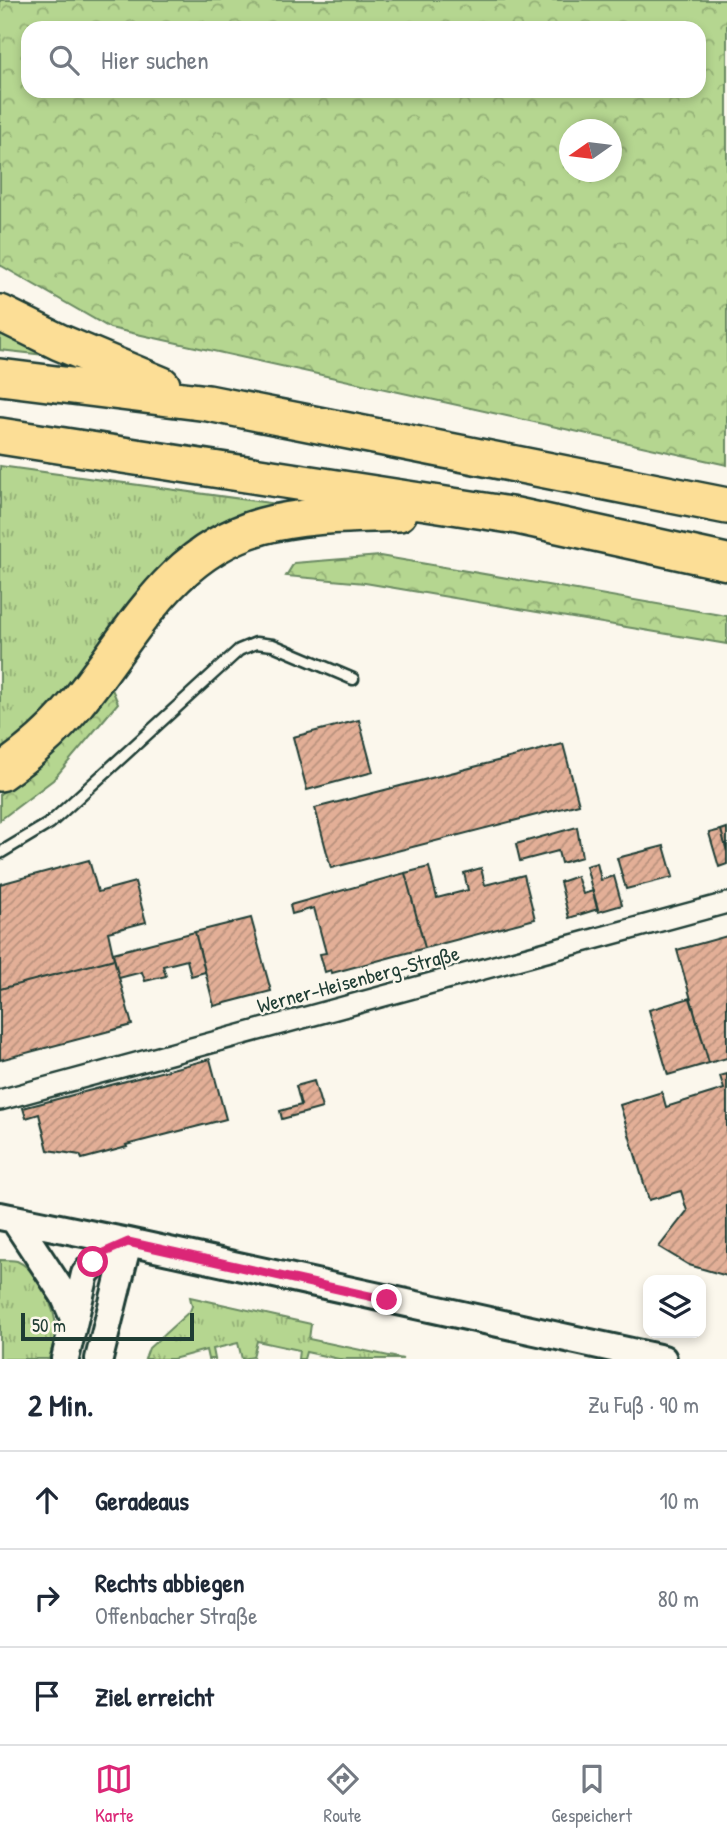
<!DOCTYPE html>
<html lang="de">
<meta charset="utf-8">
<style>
body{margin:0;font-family:"Patrick Hand",sans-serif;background:#f6f6f7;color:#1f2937}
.controls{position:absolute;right:21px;bottom:21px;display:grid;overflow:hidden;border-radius:14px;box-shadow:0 4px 10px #0003}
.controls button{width:63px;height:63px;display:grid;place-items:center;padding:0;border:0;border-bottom:2px solid #e0e1e3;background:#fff;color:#1f2937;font:35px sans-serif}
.compass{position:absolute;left:559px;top:119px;width:63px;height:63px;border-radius:50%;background:#fff;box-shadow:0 4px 10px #0003;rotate:256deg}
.scale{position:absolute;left:21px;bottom:18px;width:173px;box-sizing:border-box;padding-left:7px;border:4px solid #1f3d34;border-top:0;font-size:19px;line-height:24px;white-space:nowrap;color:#1f3d34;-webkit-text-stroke:5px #fbf7ec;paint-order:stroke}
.stop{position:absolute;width:21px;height:21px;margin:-16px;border:5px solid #db2777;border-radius:50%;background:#fff}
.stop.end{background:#db2777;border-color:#fff;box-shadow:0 2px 7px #0008}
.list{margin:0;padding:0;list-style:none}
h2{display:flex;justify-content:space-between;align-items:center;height:91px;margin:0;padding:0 28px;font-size:30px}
h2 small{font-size:23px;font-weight:400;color:#747a83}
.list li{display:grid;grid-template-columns:46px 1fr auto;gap:21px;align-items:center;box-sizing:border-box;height:98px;padding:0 28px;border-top:2px solid #e0e1e3}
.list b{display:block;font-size:26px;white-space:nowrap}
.list p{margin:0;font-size:23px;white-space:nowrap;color:#747a83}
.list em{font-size:23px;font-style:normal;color:#747a83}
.icon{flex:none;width:38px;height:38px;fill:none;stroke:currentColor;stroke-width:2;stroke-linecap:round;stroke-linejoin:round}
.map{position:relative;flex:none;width:727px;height:1359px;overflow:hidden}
.search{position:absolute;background:#fff;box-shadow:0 4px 10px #0003;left:21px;right:21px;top:21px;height:77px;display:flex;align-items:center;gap:18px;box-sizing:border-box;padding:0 24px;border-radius:21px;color:#747a83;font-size:26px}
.sheet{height:385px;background:#fff}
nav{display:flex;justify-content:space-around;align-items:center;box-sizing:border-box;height:98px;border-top:2px solid #e0e1e3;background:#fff;font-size:19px;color:#747a83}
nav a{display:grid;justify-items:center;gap:4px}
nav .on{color:#db2777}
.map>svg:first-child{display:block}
</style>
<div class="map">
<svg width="727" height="1359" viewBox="0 0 727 1359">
<defs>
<pattern id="grass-tufts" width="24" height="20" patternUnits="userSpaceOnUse" patternTransform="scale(1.75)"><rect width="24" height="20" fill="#b5d690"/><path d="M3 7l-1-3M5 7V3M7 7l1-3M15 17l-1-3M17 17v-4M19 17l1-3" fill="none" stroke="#93af76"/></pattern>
<pattern id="forest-crowns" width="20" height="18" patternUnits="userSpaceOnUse" patternTransform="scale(1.75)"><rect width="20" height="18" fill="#b5d690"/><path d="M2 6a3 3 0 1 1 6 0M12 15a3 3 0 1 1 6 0" fill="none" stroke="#93af76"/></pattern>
<pattern id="building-hatch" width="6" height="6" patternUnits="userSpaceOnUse" patternTransform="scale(1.75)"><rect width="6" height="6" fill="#e3af97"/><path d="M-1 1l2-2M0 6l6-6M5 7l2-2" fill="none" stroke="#b7907c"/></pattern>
</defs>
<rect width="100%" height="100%" fill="#fbf7ec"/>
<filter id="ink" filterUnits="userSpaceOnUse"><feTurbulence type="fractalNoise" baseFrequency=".0143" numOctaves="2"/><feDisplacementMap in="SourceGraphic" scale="14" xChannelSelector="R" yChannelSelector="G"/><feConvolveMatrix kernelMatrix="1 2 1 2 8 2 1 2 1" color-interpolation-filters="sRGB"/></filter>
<g filter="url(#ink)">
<!-- grass -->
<path fill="url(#grass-tufts)" stroke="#6a8a62" stroke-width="2" d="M0,326L54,356L0,350Z
M0,466L285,505L89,668L0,758Z
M0,1260C5,1260 12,1260 17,1261C38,1270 57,1310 56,1332C55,1341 51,1350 49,1359H0Z
M190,1297L311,1324L309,1339L403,1359H339L306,1352L304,1359H298L299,1350L257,1341L253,1357L242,1359L238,1343L213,1349L215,1359H208L206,1350L173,1359H145L149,1348L190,1311L192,1306Z"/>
<!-- forest -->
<path fill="url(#forest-crowns)" stroke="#6a8a62" stroke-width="2" fill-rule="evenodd" d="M0,0H727V465L110,328L0,265ZM28,28H699V91H28ZM570,130H612V172H570Z
M380,556L727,616V644L365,583L286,576L294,563Z
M112,689L118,703L53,780L0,820V794C46,763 76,730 112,689Z"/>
<!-- building -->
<path fill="url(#building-hatch)" stroke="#1f3d34" stroke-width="2" d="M359,720L373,772L307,790L293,737Z
M563,744L579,804L331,868L315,808Z
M577,827L582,857L561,863L558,851L520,861L516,844Z
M727,828V852L721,830Z
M721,830L727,852V864L719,867L709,833Z
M664,846L673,877L626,889L617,858Z
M89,860L98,892L135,882L146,922L108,932L114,959L0,989V884Z
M597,863L601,880L614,876L622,905L598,912L586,866Z
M429,867L437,898L468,890L464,873L481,868L485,885L524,875L535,919L425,948L405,873Z
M405,873L425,948L332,973L331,970L325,972L320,954L326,953L314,908L292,914L290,905Z
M577,876L583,894L593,891L598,909L569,918L560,882Z
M251,918L271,991L214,1006L195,932Z
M195,932L205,972L191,976L187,960L163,966L166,976L145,981L142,972L119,978L113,953Z
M727,936V1058L709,1063L677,950Z
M114,959L132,1025L0,1060V989Z
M690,998L709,1063L668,1075L649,1010Z
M210,1059L226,1119L126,1145L127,1147L82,1159L80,1155L48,1150L39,1114L26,1118L23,1108Z
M727,1074V1276L689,1265L659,1247L687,1211L681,1191L649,1200L620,1105L662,1092L666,1107L724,1089L720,1076Z
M314,1081L322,1108L282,1119L280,1111L301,1105L296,1086Z"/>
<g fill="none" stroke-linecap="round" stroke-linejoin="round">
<!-- lane casing -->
<g stroke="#1f3d34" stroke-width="15">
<path id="lane" d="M0,853L50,823L239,650L256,643L273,645L353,679"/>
</g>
<!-- street casing -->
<g stroke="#1f3d34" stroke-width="24">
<path id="street" d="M0,1100L727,903"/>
</g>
<!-- secondary casing -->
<g stroke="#1f3d34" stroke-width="32">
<path id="secondary" d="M0,1216L128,1242L663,1359
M14,1219L64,1295L74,1318
M65,1359L85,1274L103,1253L128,1242
M99,1359L128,1242"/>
</g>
<!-- highway casing -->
<g stroke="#1f3d34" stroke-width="40">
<path id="highway" d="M0,313L59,342L162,385
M0,377L208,403L727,506
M0,436L517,516L727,562
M0,773C26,755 51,734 71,710C131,640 165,554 262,526C306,514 353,515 399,513"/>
</g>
<!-- lane -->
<use href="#lane" stroke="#fbf7ec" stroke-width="10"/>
<!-- street -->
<use href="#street" stroke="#fbf7ec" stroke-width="19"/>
<!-- secondary -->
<use href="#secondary" stroke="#fbf7ec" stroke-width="26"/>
<!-- highway -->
<use href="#highway" stroke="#fcde96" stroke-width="35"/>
</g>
</g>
<g fill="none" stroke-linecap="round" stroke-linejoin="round" filter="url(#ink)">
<!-- route -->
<path stroke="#db2777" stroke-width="9" d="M93,1262L103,1253L128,1242L387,1300"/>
</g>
<g text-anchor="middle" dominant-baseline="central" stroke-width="5" stroke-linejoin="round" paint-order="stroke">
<!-- street labels -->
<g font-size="21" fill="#1f3d34" stroke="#fbf7ec">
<text transform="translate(358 979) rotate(-15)">Werner-Heisenberg-Straße</text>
</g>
</g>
</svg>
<div class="controls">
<button><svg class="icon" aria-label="layers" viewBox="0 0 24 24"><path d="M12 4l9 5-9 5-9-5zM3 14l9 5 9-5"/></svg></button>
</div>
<svg class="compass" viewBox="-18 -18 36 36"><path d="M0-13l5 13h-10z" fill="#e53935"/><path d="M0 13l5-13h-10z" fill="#747a83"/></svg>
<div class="scale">50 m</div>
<div class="stop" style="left:93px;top:1262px"></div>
<div class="stop end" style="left:387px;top:1300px"></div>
<div class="search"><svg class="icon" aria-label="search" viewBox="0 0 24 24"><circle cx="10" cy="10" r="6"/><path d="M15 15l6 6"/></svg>Hier suchen</div>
</div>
<section class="sheet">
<h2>2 Min.<small>Zu Fuß · 90 m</small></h2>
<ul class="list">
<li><svg class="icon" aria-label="ahead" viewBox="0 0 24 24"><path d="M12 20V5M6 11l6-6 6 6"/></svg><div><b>Geradeaus</b></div><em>10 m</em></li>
<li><svg class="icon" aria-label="right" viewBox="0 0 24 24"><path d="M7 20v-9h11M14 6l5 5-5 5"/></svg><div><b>Rechts abbiegen</b><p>Offenbacher Straße</p></div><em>80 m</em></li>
<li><svg class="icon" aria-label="arrive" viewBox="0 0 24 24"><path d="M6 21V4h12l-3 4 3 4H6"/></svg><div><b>Ziel erreicht</b></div></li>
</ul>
</section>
<nav>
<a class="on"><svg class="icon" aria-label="map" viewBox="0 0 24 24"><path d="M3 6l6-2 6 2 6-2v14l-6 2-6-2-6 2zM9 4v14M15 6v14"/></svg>Karte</a>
<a><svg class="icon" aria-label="directions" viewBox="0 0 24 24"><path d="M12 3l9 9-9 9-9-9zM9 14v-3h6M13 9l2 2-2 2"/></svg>Route</a>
<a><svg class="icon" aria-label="saved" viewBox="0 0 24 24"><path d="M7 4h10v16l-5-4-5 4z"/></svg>Gespeichert</a>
</nav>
